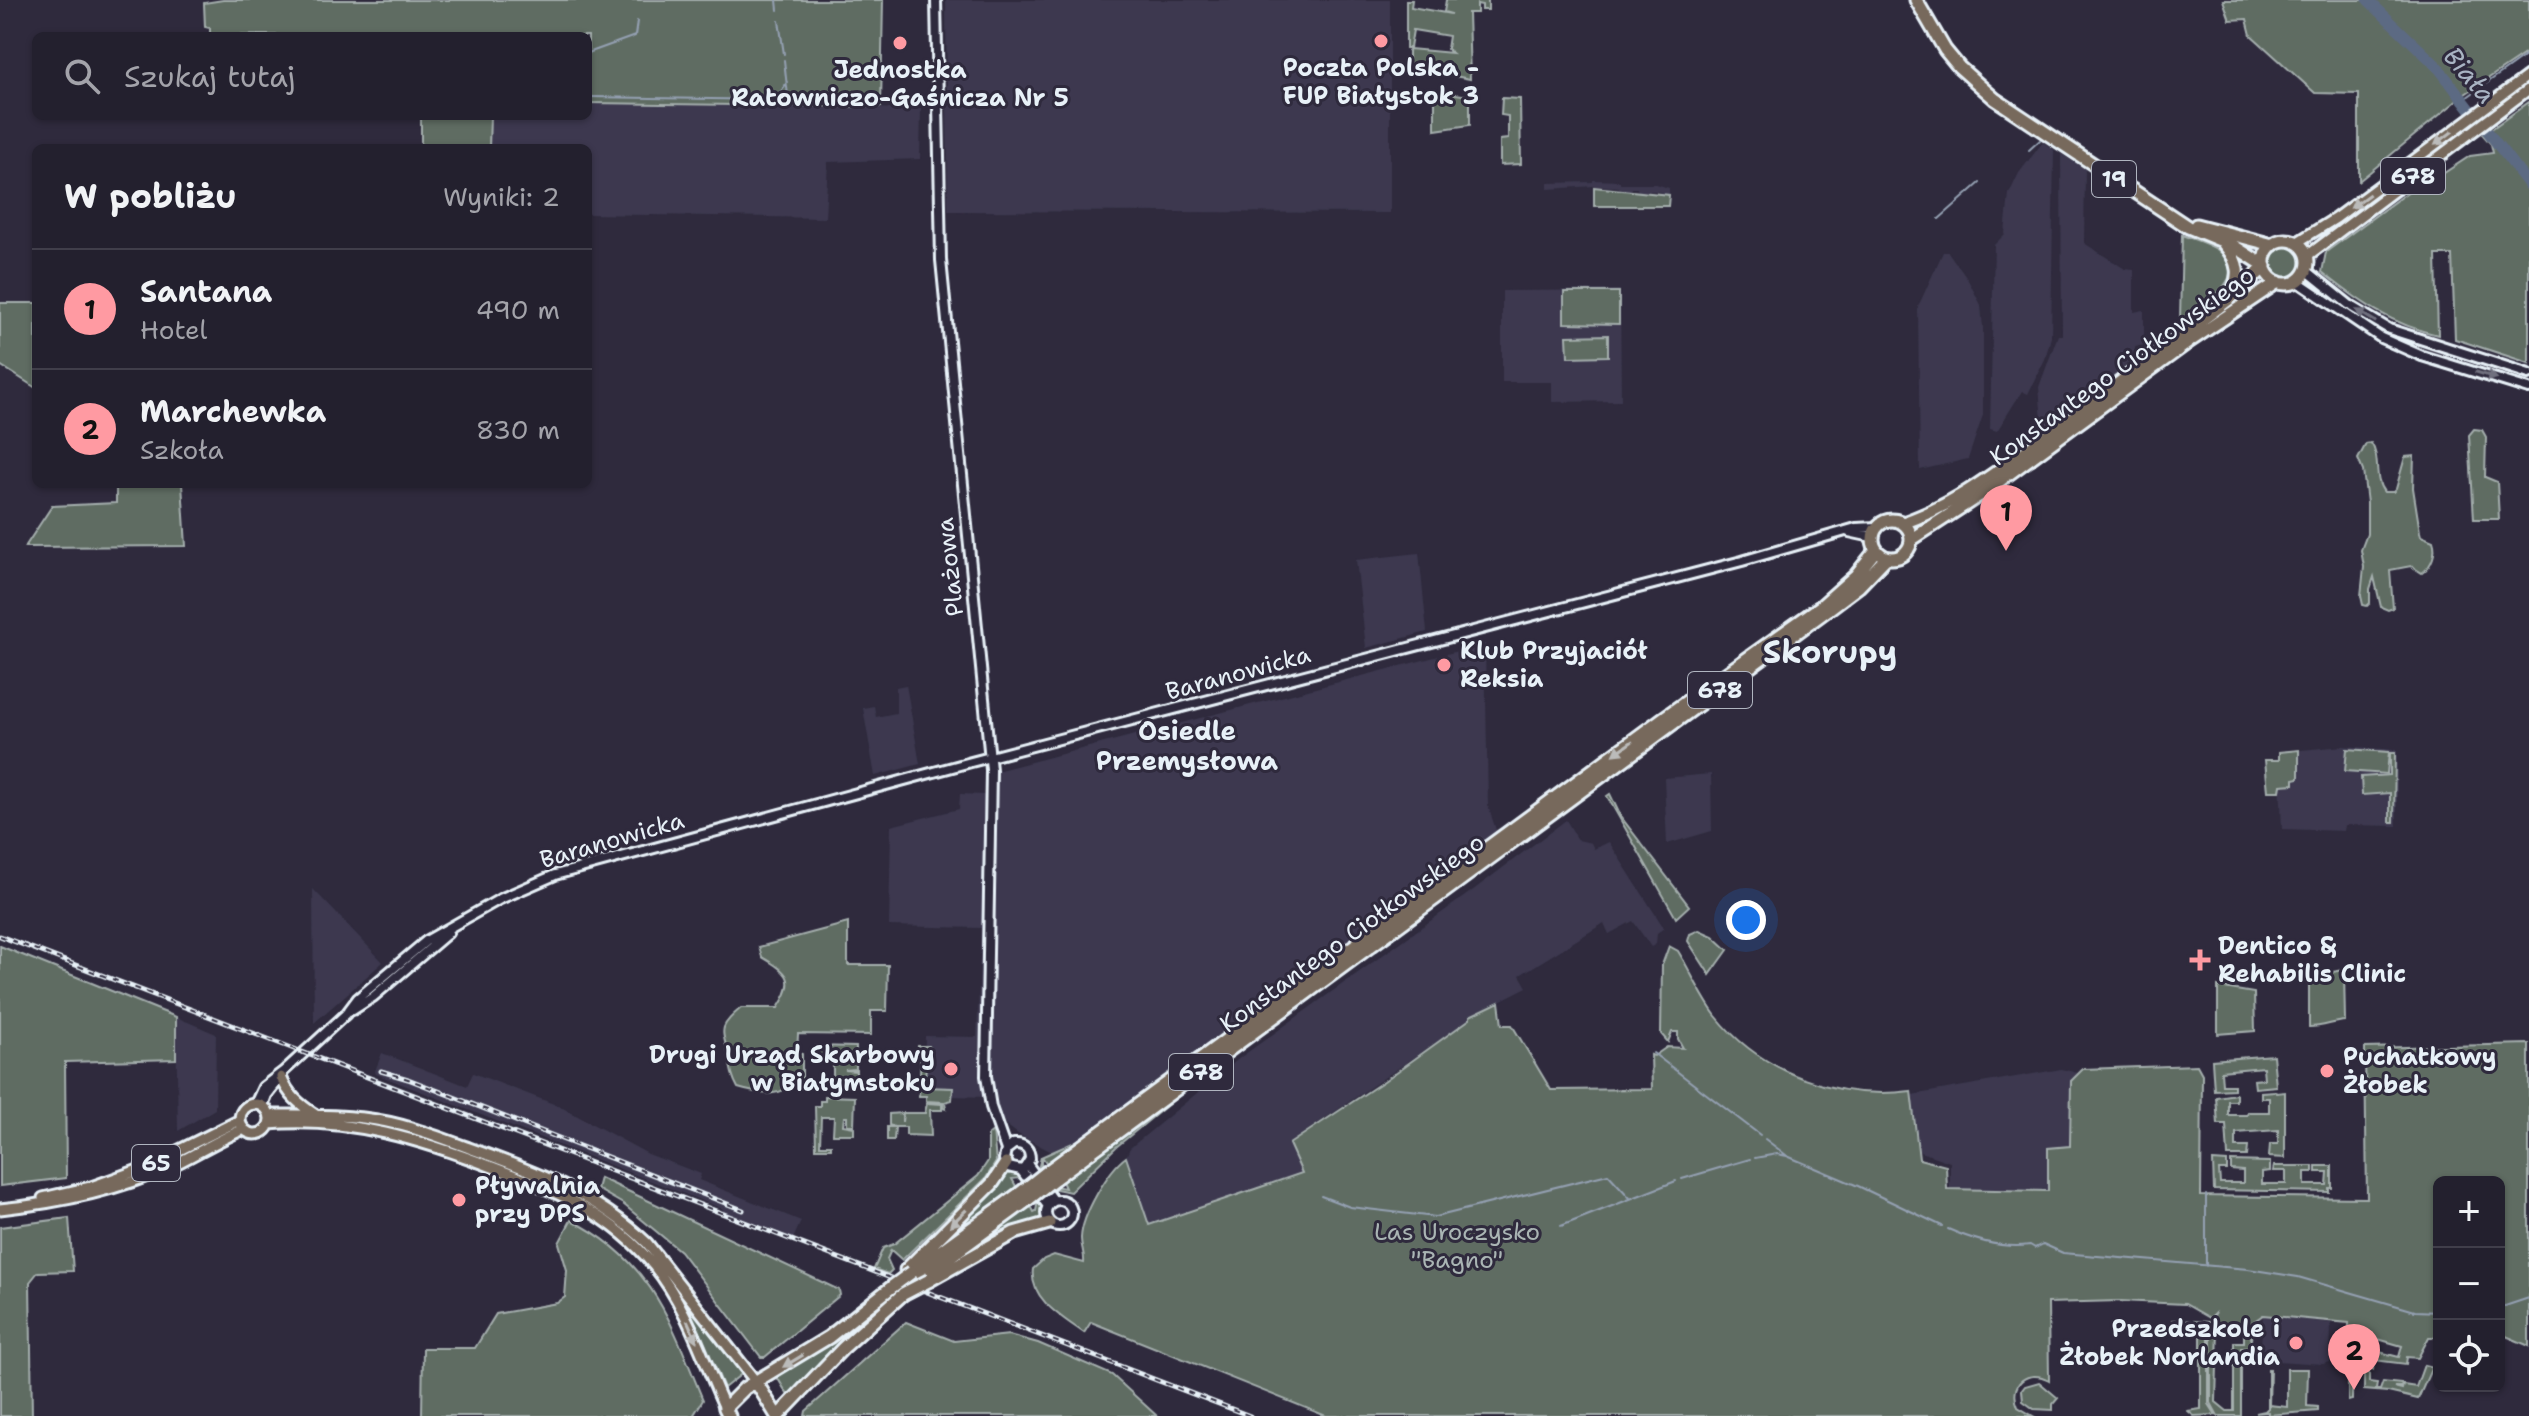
<!DOCTYPE html>
<html lang="pl">
<meta charset="utf-8">
<style>
body{margin:0;font-family:"Shantell Sans",sans-serif;background:#2f2d3a;color:#f1f3f6}
.controls{position:absolute;right:24px;bottom:24px;display:grid;overflow:hidden;border-radius:12px;box-shadow:0 2px 6px #0004}
.controls button{width:72px;height:72px;display:grid;place-items:center;padding:0;border:0;border-bottom:2px solid #403e4a;background:#23202e;color:#f1f3f6;font:40px sans-serif}
.you{position:absolute;left:1746px;top:920px;width:28px;height:28px;margin:-20px;border:6px solid #fff;border-radius:50%;background:#1a73e8;box-shadow:0 0 0 12px #1a73e833}
.badge{display:grid;place-items:center;width:52px;height:52px;border-radius:50%;background:#ff9aa2;color:#111;font-size:26px;font-weight:700}
.pin{position:absolute;translate:-50% -66px;filter:drop-shadow(0 2px 4px #0008)}
.pin::after{content:'';position:absolute;top:42px;width:28px;height:24px;background:inherit;clip-path:polygon(0 0,100% 0,50% 100%)}
.list{margin:0;padding:0;list-style:none}
h2{display:flex;justify-content:space-between;align-items:center;height:104px;margin:0;padding:0 32px;font-size:34px}
h2 small{font-size:26px;font-weight:400;color:#a3a3aa}
.list li{display:grid;grid-template-columns:52px 1fr auto;gap:24px;align-items:center;box-sizing:border-box;height:120px;padding:0 32px;border-top:2px solid #403e4a}
.list b{display:block;font-size:30px;white-space:nowrap}
.list p{margin:0;font-size:26px;white-space:nowrap;color:#a3a3aa}
.list em{font-size:26px;font-style:normal;color:#a3a3aa}
.icon{flex:none;width:44px;height:44px;fill:none;stroke:currentColor;stroke-width:2;stroke-linecap:round;stroke-linejoin:round}
.map{position:relative;flex:none;width:2529px;height:1416px;overflow:hidden}
.search{position:absolute;background:#23202e;box-shadow:0 2px 6px #0004;left:32px;top:32px;width:560px;height:88px;display:flex;align-items:center;gap:20px;box-sizing:border-box;padding:0 28px;border-radius:12px;color:#a3a3aa;font-size:30px}
.panel{position:absolute;background:#23202e;box-shadow:0 2px 6px #0004;left:32px;top:144px;width:560px;height:344px;border-radius:12px}
.map>svg:first-child{display:block}
</style>
<div class="map">
<svg width="2529" height="1416" viewBox="0 0 2529 1416">
<rect width="100%" height="100%" fill="#2f2a3d"/>
<filter id="ink" filterUnits="userSpaceOnUse"><feTurbulence type="fractalNoise" baseFrequency=".0125" numOctaves="2"/><feDisplacementMap in="SourceGraphic" scale="16" xChannelSelector="R" yChannelSelector="G"/><feConvolveMatrix kernelMatrix="1 2 1 2 8 2 1 2 1" color-interpolation-filters="sRGB"/></filter>
<g filter="url(#ink)">
<!-- built -->
<path fill="#3c394f" d="M946,0H1390V213L948,211Z
M588,104L921,109L920,159L828,162L825,218L588,214V148H488L490,116H588Z
M2043,142L2054,150L2051,337L2045,359L2028,394L2022,391L1997,431L1990,429L1994,245L2005,234L2009,194L2019,173Z
M2061,154L2085,169L2084,243L2125,269L2134,270V312L2144,310V345L2135,347V355L2125,365V371L2043,431L2039,387L2058,335H2062Z
M1593,180L1620,181V184H1656L1669,188V195L1656,191H1638L1637,188H1632L1631,191L1620,190L1619,187L1594,186L1548,189V183L1593,182Z
M1943,252H1948L1968,280L1981,305L1983,328V415L1968,459L1920,470L1918,307Z
M1620,290L1621,401L1552,402V382H1502V291Z
M1419,553L1427,632L1366,648L1356,560Z
M1485,644L1488,806L1498,836L1065,1159L1018,1134L1006,1125L989,1097L951,1096L924,1087L925,1036L977,1037L981,928L889,926L891,826L959,809L960,794L984,795L985,774Z
M906,685L920,764L875,776L863,708L874,706L876,717L896,713V687Z
M2344,746L2397,750V826L2345,825L2344,831L2282,829L2279,752Z
M1711,774L1712,831L1667,844L1664,778Z
M1566,820L1578,840L1591,843L1594,849L1609,842L1664,928L1657,933L1656,944L1651,947L1633,921L1609,934L1604,923L1520,975L1527,987L1470,1016V1019L1289,1143L1302,1173L1149,1225L1126,1157L1130,1148L1241,1057L1472,891Z
M313,889L383,962L314,1023Z
M176,1017L216,1034L215,1109L178,1131Z
M382,1053L467,1086L473,1073L559,1106L648,1154L701,1174L699,1180L801,1221L793,1239L722,1213L723,1209L376,1074L375,1071Z
M2061,1069L2078,1073L2071,1082L2070,1147L2048,1149L2049,1191L1950,1189V1162L1918,1151L1912,1095Z
M2263,1315L2331,1323L2330,1362L2323,1364L2260,1360Z"/>
<!-- green -->
<path fill="#5f6c62" stroke="#a4aead" stroke-width="2" fill-rule="evenodd" d="M223,0H883L881,107L588,103V36L210,35V28L205,27L204,3Z
M1406,0H1412L1411,7L1451,14L1444,12L1446,0H1488V10H1482V5L1477,4V13H1468L1470,79L1413,68L1408,63V51L1410,49L1452,53L1447,49L1449,36L1413,30L1410,48H1406Z
M2223,0H2529V51L2465,94L2359,181V94L2315,93L2251,35L2247,19L2230,20Z
M1435,91L1470,96V125L1435,130Z
M1502,98L1520,99L1521,164L1500,165V140L1508,139V116L1501,115Z
M2529,102V363L2455,339L2452,255H2436L2438,335C2392,325 2358,301 2322,272L2326,252L2432,174L2441,175L2470,156L2493,153L2491,144L2483,135Z
M421,116H490L489,148H421Z
M1594,187L1669,195L1668,206H1594Z
M2182,235C2193,239 2208,243 2218,250C2255,278 2200,306 2180,320Z
M2270 262a16 16 0 1 1 32 0a16 16 0 1 1-32 0Z
M1564,292H1619V324L1564,323Z
M0,303H36V388L0,365Z
M1608,335V356L1568,357L1567,336Z
M2474,429L2482,430L2486,437L2485,477L2497,482L2499,519H2474L2469,435Z
M2371,443C2381,457 2373,479 2384,492H2393L2396,489L2405,457L2414,456L2413,488L2420,532L2421,536L2433,541C2437,552 2432,566 2422,573L2411,566L2390,570L2393,608L2388,610L2381,607L2374,577L2370,589V603L2367,606L2363,605L2361,596L2364,567L2361,550L2367,534V503L2363,471L2358,459L2366,444Z
M116,484H182L186,546L25,547L52,506L116,503Z
M2347,749L2389,752L2387,774L2345,771Z
M2299,750V778L2294,779V784L2281,785L2280,791H2268L2265,760H2279V752Z
M2390,753H2395L2394,822H2390V793L2362,795L2361,777L2390,775Z
M1610,794L1621,817L1689,906L1676,918L1607,796Z
M848,923V965H888L887,1011H871V1035L798,1034L797,1053L802,1054V1079C780,1097 765,1096 738,1088C732,1077 731,1070 729,1058C723,1030 716,1029 741,1008H778C797,979 789,973 762,957L759,947Z
M1699,930L1713,936L1728,950L1710,975L1688,941L1690,934Z
M0,946L176,1017V1059L65,1062L66,1178L0,1186Z
M1669,946L1678,951C1691,972 1701,996 1716,1016C1761,1073 1840,1101 1911,1091L1919,1159L1946,1166L1947,1189L2048,1191V1148L2070,1146L2071,1081L2083,1069L2197,1065L2202,1074L2201,1196L2367,1198L2365,1048L2529,1044V1346L2499,1333V1182H2439V1337H2429L2418,1358L2407,1357L2406,1364L2374,1360L2373,1370L2369,1371V1382L2377,1383L2376,1390H2380L2383,1382L2402,1384L2401,1387H2394L2402,1389L2403,1385L2416,1387L2424,1365L2432,1367L2418,1399L2388,1392L2364,1390V1348L2399,1357L2402,1346L2371,1337H2353L2352,1400L2348,1401L2349,1323L2263,1315L2253,1322L2250,1348H2241V1416H2218L2211,1403V1320L2216,1312L2210,1318L2185,1304L2119,1301L2048,1303L2049,1380C2028,1368 2008,1384 2018,1407L2033,1416H1326L1091,1322L1084,1333C1063,1318 1029,1299 1033,1269L1044,1259L1054,1255L1084,1263C1085,1254 1081,1247 1081,1238C1082,1215 1108,1170 1126,1157L1149,1225L1302,1173L1289,1144L1384,1081L1470,1019V1016L1499,1002L1502,1025H1512L1551,1090L1652,1089L1651,1055L1654,1056L1667,1047L1683,1048L1678,1039V1032H1672L1668,1042L1661,1034L1662,965ZM2218,1328L2244,1329V1342H2234V1411H2227L2216,1402Z
M2344,970L2345,1021C2333,1022 2323,1027 2309,1027V976Z
M2218,987L2254,993L2255,1031L2218,1034Z
M816,1046L856,1047V1069L845,1070L856,1071V1079L833,1078V1057L820,1056V1062H816Z
M918,1046H929L931,1050L926,1058L925,1087L953,1088L952,1100L945,1102L946,1109L943,1108V1102L926,1101V1096H919L921,1052L918,1051Z
M2273,1055L2276,1086L2255,1088L2254,1080L2264,1079L2263,1067L2221,1071L2222,1085H2234V1089L2214,1090L2212,1060Z
M1197,1081L1116,1147L1070,1192L1052,1188L1038,1170L1041,1157L1084,1138L1048,1165L1043,1158L1041,1161V1167L1054,1186L1065,1188L1061,1179Z
M2275,1091L2276,1093L2285,1092V1158L2269,1157L2270,1144H2278V1130L2236,1133V1147H2248L2247,1156H2228L2226,1124H2218L2216,1097L2236,1094V1101H2228V1115H2247L2248,1112H2269V1098H2261V1092Z
M825,1096L855,1097L854,1125H847V1117H844L843,1125L854,1127V1134H833L834,1117H821L820,1145H831V1148H816L815,1106H820V1101H825Z
M927,1103L942,1104V1110H930L931,1136L906,1135V1127H895L894,1140H887V1127H894L889,1125V1114L902,1113V1122L903,1113H925Z
M993,1131L996,1162L986,1178L902,1260L891,1250L887,1259L892,1270L888,1274L874,1269L883,1248L894,1244L978,1176L988,1161V1135Z
M2213,1161L2227,1162V1170H2219L2220,1183H2243V1171L2231,1170V1161L2270,1162V1171L2262,1172V1184H2286V1171H2273L2274,1166H2313V1172H2305V1185H2327L2328,1172H2316V1166H2332V1188H2329V1192L2214,1190Z
M1006,1169L1020,1174L1043,1204L1044,1220L929,1276L1030,1204L1034,1212L1036,1211L1038,1201L1019,1178L1012,1179L1017,1188L1014,1192L911,1268Z
M600,1178L839,1290L840,1295L765,1357H761L680,1251L623,1204L597,1189Z
M69,1218L73,1271L38,1272L30,1282L32,1416H0V1227Z
M571,1220C652,1260 671,1322 703,1400L693,1416H422L423,1348H475L496,1314L557,1303L565,1297L567,1270L559,1243Z
M665,1271L744,1372L724,1388L699,1329Z
M893,1293L895,1295L829,1355L789,1397L777,1377L849,1330Z
M2173,1320L2209,1322V1404L2216,1415L2194,1416L2188,1411L2201,1409V1324H2179L2178,1331H2173Z
M906,1322L954,1341L1009,1335L1038,1343L1112,1375L1157,1416H805L806,1411Z
M2268,1369H2270L2269,1405L2287,1407V1369H2308L2307,1406L2318,1407V1411L2268,1415V1412L2256,1413L2265,1411L2268,1408Z
M2039,1382L2058,1398L2053,1404V1410L2034,1409L2023,1401L2022,1390L2025,1386Z"/>
<g fill="none" stroke-linecap="round" stroke-linejoin="round">
<!-- stream -->
<path stroke="#94a0b2" stroke-width="2" d="M777,0L778,10
M779,21L784,54
M588,53L635,36L637,21
M784,60L788,96
M591,97L771,100L778,97L787,82
M2463,100L2529,53
M2029,150L2040,140
M1939,219L1980,183
M1653,1053L1760,1135
M1765,1139L1786,1155
M1755,1158L1777,1154L1787,1156L1858,1186L1942,1226
M1682,1179L1750,1159
M1321,1196L1350,1207L1435,1217L1608,1174L1630,1198
M1561,1226L1676,1181
M1948,1229C1973,1240 2003,1249 2030,1245L2035,1248L2043,1244L2063,1253L2248,1269L2298,1277L2415,1311L2439,1312
M2206,1266V1195
M2499,1308L2529,1298"/>
<!-- river -->
<path stroke="#5c6a83" stroke-width="11" d="M2368,0L2437,66L2529,185"/>
<!-- secondary casing -->
<g stroke="#e8f1f8" stroke-width="14">
<path id="secondary" d="M936,0L941,260L991,770L986,1076L991,1107L1006,1150
M2306,270L2352,307L2389,329L2529,374
M2297,281L2381,338L2422,356L2529,389
M1849,532L1872,537
M353,1010L373,997L448,933
M255,1104L263,1087L284,1071L346,1014L358,998L426,941L500,899L555,875L971,762L1742,561L1856,528L1877,527
M263,1106L267,1095L282,1076
M1014,1144L1006,1150L1004,1159L1008,1167L1021,1170
M1014,1144C1024,1143 1030,1149 1030,1159L1025,1167
M1028,1165L1054,1201
M1021,1170L1048,1206
M1046 1213a13 13 0 1 1 26 0a13 13 0 1 1-26 0Z"/>
</g>
<!-- primary casing -->
<g stroke="#e8f1f8" stroke-width="15">
<path id="primary" d="M2296,243L2336,218L2529,75
M2307,256L2529,89
M281,1077C288,1095 300,1105 316,1115
M240 1119a15 15 0 1 1 30 0a15 15 0 1 1-30 0Z
M270,1115C301,1115 332,1114 363,1118C400,1122 434,1135 469,1148C534,1171 596,1194 647,1243L756,1382
M269,1124C349,1117 422,1140 495,1168C556,1191 612,1214 654,1266C688,1308 703,1360 725,1408
M43,1198L91,1187L141,1169L240,1120
M0,1209C57,1203 115,1192 167,1168C193,1156 218,1140 244,1129"/>
</g>
<!-- highway casing -->
<g stroke="#e8f1f8" stroke-width="17">
<path id="highway" d="M1916,0L1945,50L1959,67L1995,99L2188,227L2234,246L2265,266
M2196,225L2273,245
M2264 262a22 22 0 1 1 44 0a22 22 0 1 1-44 0Z
M2224,244C2240,263 2241,276 2230,297
M1873 539a19 19 0 1 1 38 0a19 19 0 1 1-38 0Z
M1903,523C1950,507 1988,478 2029,449C2077,415 2124,380 2171,343C2203,318 2238,296 2265,266
M1911,540L1980,495L2190,341L2278,282
M1048,1171L1662,719L1820,607L1856,575L1876,550
M1054,1179L1830,608L1859,586L1886,558
M906,1270L992,1184L1006,1163
M913,1271L1019,1194
M922,1277L1025,1202
M930,1280L1014,1233L1049,1223
M756,1382L777,1416
M729,1416L725,1408L745,1388L829,1337L893,1286
M778,1416L843,1348L903,1294"/>
</g>
<!-- secondary -->
<use href="#secondary" stroke="#2f2a3d" stroke-width="8"/>
<!-- primary -->
<use href="#primary" stroke="#77695c" stroke-width="9"/>
<!-- highway -->
<use href="#highway" stroke="#77695c" stroke-width="11"/>
<!-- rail casing -->
<g stroke="#e8f1f8" stroke-width="5">
<path id="rail" d="M0,936L1250,1416
M381,1071L408,1079L743,1210"/>
</g>
<!-- rail -->
<use href="#rail" stroke="#2f2a3d" stroke-width="2" stroke-dasharray="6" stroke-linecap="butt"/>
<!-- highway-bridge casing -->
<g stroke="#e8f1f8" stroke-width="17" stroke-linecap="butt">
<path id="highway-bridge" d="M1019,1194L1048,1171
M1025,1202L1054,1179
M893,1286L912,1272
M903,1294L930,1280"/>
</g>
<!-- highway-bridge -->
<use href="#highway-bridge" stroke="#77695c" stroke-width="11"/>
</g>
<!-- one-way arrows -->
<defs><path id="oneway-solid" d="M-6-.8H1V-3.2L6.5 0L1 3.2V.8H-6Z" transform="scale(2)"/></defs>
<g fill="#bbbbba">
<use href="#oneway-solid" transform="translate(2444 138) rotate(143)"/>
<use href="#oneway-solid" transform="translate(2360 201) rotate(144)"/>
<use href="#oneway-solid" transform="translate(1623 748) rotate(144)"/>
<use href="#oneway-solid" transform="translate(958 1218) rotate(135)"/>
<use href="#oneway-solid" transform="translate(692 1331) rotate(66)"/>
<use href="#oneway-solid" transform="translate(793 1361) rotate(149)"/>
</g>
<g fill="#70707e">
<use href="#oneway-solid" transform="translate(2366 316) rotate(-149)"/>
<use href="#oneway-solid" transform="translate(2486 375) rotate(17)"/>
</g>
</g>
<!-- markers -->
<g fill="#ff9aa2" stroke="#2f2a3d" stroke-width="3">
<circle cx="1381" cy="41" r="8"/>
<circle cx="900" cy="43" r="8"/>
<circle cx="1444" cy="665" r="8"/>
<path d="M2196 948h8v8h8v8h-8v8h-8v-8h-8v-8h8z"/>
<circle cx="951" cy="1069" r="8"/>
<circle cx="2327" cy="1071" r="8"/>
<circle cx="459" cy="1200" r="8"/>
<circle cx="2296" cy="1343" r="8"/>
</g>
<g text-anchor="middle" dominant-baseline="central" stroke-width="6" stroke-linejoin="round" paint-order="stroke">
<!-- shield labels -->
<g fill="#2f2a3d" stroke="#b0b5c0" stroke-width="2">
<rect x="2381" y="158" width="64" height="36" rx="6"/>
<rect x="2092" y="161" width="44" height="36" rx="6"/>
<rect x="1688" y="672" width="64" height="36" rx="6"/>
<rect x="1169" y="1054" width="64" height="36" rx="6"/>
<rect x="132" y="1145" width="48" height="36" rx="6"/>
</g>
<g font-size="22" font-weight="bold" fill="#e8f1f8">
<text x="2413" y="176">678</text>
<text x="2114" y="179">19</text>
<text x="1720" y="690">678</text>
<text x="1201" y="1072">678</text>
<text x="156" y="1163">65</text>
</g>
<!-- poi labels -->
<g font-size="24" font-weight="bold" fill="#e8f1f8" stroke="#2f2a3d" text-anchor="start">
<text x="1381" y="68" text-anchor="middle">Poczta Polska -<tspan x="1381" dy="28">FUP Białystok 3</tspan></text>
<text x="900" y="70" text-anchor="middle">Jednostka<tspan x="900" dy="28">Ratowniczo-Gaśnicza Nr 5</tspan></text>
<text x="1460" y="651">Klub Przyjaciół<tspan x="1460" dy="28">Reksia</tspan></text>
<text x="2218" y="946">Dentico &amp;<tspan x="2218" dy="28">Rehabilis Clinic</tspan></text>
<text x="935" y="1055" text-anchor="end">Drugi Urząd Skarbowy<tspan x="935" dy="28">w Białymstoku</tspan></text>
<text x="2343" y="1057">Puchatkowy<tspan x="2343" dy="28">Żłobek</tspan></text>
<text x="475" y="1186">Pływalnia<tspan x="475" dy="28">przy DPS</tspan></text>
<text x="2280" y="1329" text-anchor="end">Przedszkole i<tspan x="2280" dy="28">Żłobek Norlandia</tspan></text>
</g>
<!-- street labels -->
<g font-size="24" fill="#e8f1f8" stroke="#2f2a3d">
<text transform="translate(2122 366) rotate(-36)">Konstantego Ciołkowskiego</text>
<text transform="translate(950 567) rotate(-96)">Plażowa</text>
<text transform="translate(1238 673) rotate(-15)">Baranowicka</text>
<text transform="translate(612 840) rotate(-16)">Baranowicka</text>
<text transform="translate(1352 933) rotate(-36)">Konstantego Ciołkowskiego</text>
</g>
<!-- park labels -->
<g font-size="24" fill="#aab5b4" stroke="#2f2a3d">
<text x="1457" y="1232">Las Uroczysko<tspan x="1457" dy="28">"Bagno"</tspan></text>
</g>
<!-- water labels -->
<g font-size="26" font-style="italic" fill="#a9b4c3" stroke="#2f2a3d">
<text transform="translate(2470 75) rotate(50)">Biała</text>
</g>
<!-- neighbourhood labels -->
<g font-size="26" font-weight="bold" fill="#e8f1f8" stroke="#2f2a3d">
<text x="1187" y="730">Osiedle<tspan x="1187" dy="30">Przemysłowa</tspan></text>
</g>
<!-- district labels -->
<g font-size="32" font-weight="bold" fill="#e8f1f8" stroke="#2f2a3d">
<text x="1830" y="651">Skorupy</text>
</g>
</g>
</svg>
<div class="controls">
<button>+</button>
<button>−</button>
<button><svg class="icon" aria-label="locate" viewBox="0 0 24 24"><circle cx="12" cy="12" r="6"/><path d="M12 2v4M12 18v4M2 12h4M18 12h4"/></svg></button>
</div>
<div class="you"></div>
<div class="pin badge" style="left:2006px;top:551px">1</div>
<div class="pin badge" style="left:2354px;top:1390px">2</div>
<div class="search"><svg class="icon" aria-label="search" viewBox="0 0 24 24"><circle cx="10" cy="10" r="6"/><path d="M15 15l6 6"/></svg>Szukaj tutaj</div>
<section class="panel">
<h2>W pobliżu<small>Wyniki: 2</small></h2>
<ul class="list">
<li><span class="badge">1</span><div><b>Santana</b><p>Hotel</p></div><em>490 m</em></li>
<li><span class="badge">2</span><div><b>Marchewka</b><p>Szkoła</p></div><em>830 m</em></li>
</ul>
</section>
</div>
